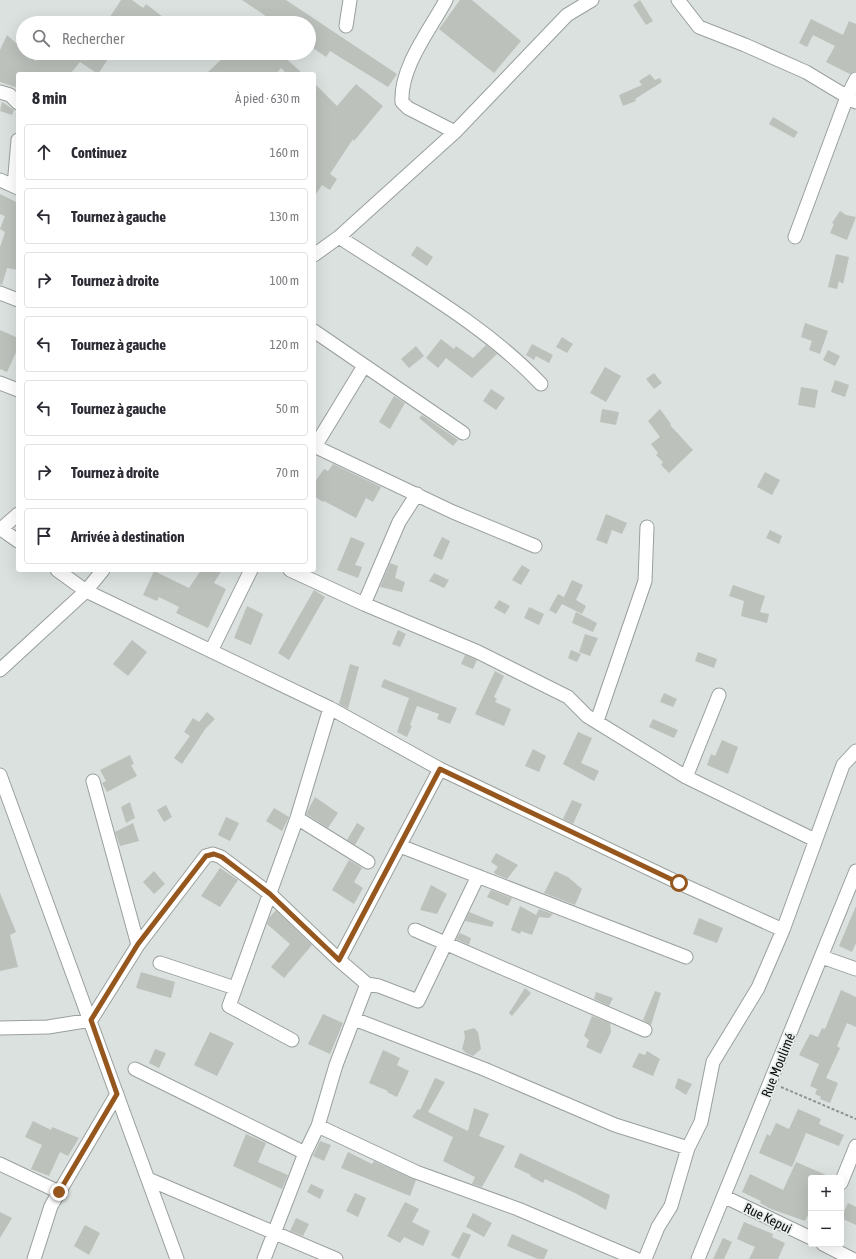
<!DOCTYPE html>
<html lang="fr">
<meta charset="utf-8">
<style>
body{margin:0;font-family:"Asap Condensed",sans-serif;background:#f2f2f3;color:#2b2b33}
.controls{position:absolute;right:12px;bottom:12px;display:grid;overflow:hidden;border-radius:4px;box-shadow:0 4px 16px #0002}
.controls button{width:36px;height:36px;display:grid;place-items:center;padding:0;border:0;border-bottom:1px solid #e1e1e2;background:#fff;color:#2b2b33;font:20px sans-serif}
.stop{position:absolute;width:12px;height:12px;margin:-9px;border:3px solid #96571e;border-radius:50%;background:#fff}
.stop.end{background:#96571e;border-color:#fff;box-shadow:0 1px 4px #0008}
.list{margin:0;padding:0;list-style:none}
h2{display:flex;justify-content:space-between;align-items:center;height:52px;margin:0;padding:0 16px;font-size:17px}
h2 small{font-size:13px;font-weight:400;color:#7c7c81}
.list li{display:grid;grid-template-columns:26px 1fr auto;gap:12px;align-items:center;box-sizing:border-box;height:56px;margin:0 8px 8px;padding:0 8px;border:1px solid #e1e1e2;border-radius:4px}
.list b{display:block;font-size:15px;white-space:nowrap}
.list em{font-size:13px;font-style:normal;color:#7c7c81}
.icon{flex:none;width:22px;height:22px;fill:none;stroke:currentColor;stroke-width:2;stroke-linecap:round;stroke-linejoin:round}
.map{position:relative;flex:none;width:856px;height:1259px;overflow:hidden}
.search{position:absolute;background:#fff;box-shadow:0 4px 16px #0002;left:16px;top:16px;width:300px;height:44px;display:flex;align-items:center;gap:10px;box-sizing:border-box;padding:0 14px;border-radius:22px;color:#7c7c81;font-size:15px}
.panel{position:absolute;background:#fff;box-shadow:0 4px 16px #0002;left:16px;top:72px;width:300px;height:500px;border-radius:4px}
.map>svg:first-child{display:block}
</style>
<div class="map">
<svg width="856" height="1259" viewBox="0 0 856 1259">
<rect width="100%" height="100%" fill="#dae1de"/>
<!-- building -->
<path fill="#bcc1bc" d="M121,0H132L143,8L146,4L163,17L158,23H106Z
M242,0H286L397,74L388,87L330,51L326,57L309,45V23H276Z
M460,0H472L521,41L494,73L439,29Z
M640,0L653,21L646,25L633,5Z
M811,19L843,35L849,21L856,24V71L850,74L826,62L835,46L813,35L807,47L799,43Z
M7,35L23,49V53H27L36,61L41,53H112L98,74L80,62L70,74H18V88L0,82V50Z
M228,53H247L253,59L259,53H280L303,74H287L281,68L276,74H206Z
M650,74L655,80L660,78L662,82L635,99L636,101L623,106L619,95L642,85L639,81Z
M314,83L337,106L356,84L383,106L354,141L353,139L330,174L337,179L330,190L322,185L314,197Z
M2,102L14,110L12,115L0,111Z
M773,117L798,132L794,138L769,124Z
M0,194L18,203V270L7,268L2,285L0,284V247L5,232L0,229L5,216L0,214Z
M840,211L846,215L856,217L847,240L830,233L834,224L832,223Z
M417,246L433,257L427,266L411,255Z
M836,254L849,257L843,284L839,281L837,289L828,287Z
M805,323L828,331L820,354L809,350L812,341L801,337Z
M0,330L18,338V348L7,372L0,369Z
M562,337L573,344L567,353L556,347Z
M441,339L454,349L456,346L473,358L486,345L497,354L472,378L446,358L438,368L426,358Z
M532,344L553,355L549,363L536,356L534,360L526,355Z
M416,346L424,356L409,368L401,359Z
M828,350L840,356L835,366L823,360Z
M605,367L621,376L606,402L590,393Z
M654,373L662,383L654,389L646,379Z
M835,380L849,385L845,397L831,392Z
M801,387L818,390L815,408L798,405Z
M491,389L505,398L496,410L483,401Z
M394,396L405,403L390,429L379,422Z
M602,409L619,412L616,425L600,422Z
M660,409L671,424L670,425L693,450L669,473L661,465L663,462L656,455L658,453L651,444L660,437L648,421Z
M422,415L458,440L453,446L419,418Z
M333,464L381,487L373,502L366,498L356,518L324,501L323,502L314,496V483L324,469L328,471Z
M765,472L780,480L772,495L757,487Z
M606,514L627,523L622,534L612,530L607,544L596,540Z
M770,530L782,536L779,544L766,538Z
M351,537L365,543L355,565L362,567L358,578L337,570Z
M442,537L450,541L442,560L433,556Z
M390,563L398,566L395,578L405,582L402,592L380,587Z
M522,565L530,570L521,585L512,580Z
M201,570H222L214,583L226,589L208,628L176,613L179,607L159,597L157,601L143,595L154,571L189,588Z
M434,573L449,580L444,588L429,581Z
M572,580L583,585L576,600L586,606L582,614L562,604L556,614L549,610L558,594L564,597Z
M733,585L765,596L760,612L769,614L767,623L741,616L744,601L729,596Z
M314,590L325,597L289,660L278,653Z
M499,600L510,606L505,614L494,608Z
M247,606L263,614L251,645L234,638Z
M529,607L544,614L539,625L524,618Z
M576,612L597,623L593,632L572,623Z
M398,630L406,634L400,647L392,644Z
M585,634L598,638L590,656L579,652Z
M132,640L147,652L128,676L113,664Z
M571,650L581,654L577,662L568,658Z
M698,652L717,659L714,668L695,661Z
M465,655L477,660L473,669L461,664Z
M350,664L359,667L348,709L339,704Z
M495,671L504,676L494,697L497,699L495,702L511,709L504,726L475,714Z
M384,679L457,708L450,724L437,719L439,714L417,706L410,725L412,726L407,737L397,732L409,698L381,687Z
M664,693L677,699L673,707L660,702Z
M207,712L215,719L206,728L182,764L174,758L190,736L184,732L193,718L199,722Z
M653,719L678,730L674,738L649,727Z
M578,732L592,738L581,763L599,771L594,781L563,764Z
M722,740L738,747L728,774L707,765L711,754L715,756Z
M533,749L546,756L539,772L525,766Z
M130,755L134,764L131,765L137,776L107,792L102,783L106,781L100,770Z
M315,797L338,813L328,828L306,814Z
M572,800L582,804L573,824L563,819Z
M130,802L135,818L126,823L121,807Z
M166,805L172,817L164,822L157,810Z
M274,808L289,817L282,831L266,821Z
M226,817L239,823L230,841L218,835Z
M133,823L139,841L120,846L115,832Z
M357,823L365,828L355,845L347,840Z
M496,853L518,865L507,879L495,874L494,872L498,867L491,862Z
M349,860L362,868L354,882L363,888L354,904L332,890Z
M220,868L238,880L220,907L201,896Z
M154,871L165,884L154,894L143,882Z
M555,871L568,877L582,889L575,905L544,893Z
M431,885L447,894L437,914L420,910Z
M491,890L512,898L508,906L487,897Z
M0,893L16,932L10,935L18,967L0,971Z
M520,906L536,915L539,909L553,914L549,918L539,917L532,935L521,931L520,934L511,930Z
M856,906V943L852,952L839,946Z
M276,910L312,945L284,978L271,967L290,944L267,924L269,918Z
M469,912L494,922L492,927L465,921Z
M699,918L723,928L717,943L693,934Z
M460,933L471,938L469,945L456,939Z
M141,972L175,982L171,998L136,988Z
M525,988L531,993L512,1016L509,1013Z
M841,990L856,997V1027L847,1023L837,1046L840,1048L826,1078L838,1083L830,1103L820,1099L821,1097L815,1094L817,1089L810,1086L819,1064L799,1055L810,1034L818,1037L822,1028L825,1029Z
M655,991L661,993L651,1025L643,1020Z
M596,992L613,998L609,1006L594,999Z
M323,1014L343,1023L330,1054L308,1044Z
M592,1016L610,1023L611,1032L601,1054L586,1047L589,1040L584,1036Z
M474,1028L478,1032L481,1049L473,1056L466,1053L462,1049L465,1038L464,1031Z
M210,1032L234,1043L217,1076L194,1065Z
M155,1049L166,1053L159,1068L149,1063Z
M383,1050L400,1058L397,1065L409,1071L397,1097L387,1092L388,1091L369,1083Z
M647,1051L660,1059L653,1076L632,1067L639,1053L645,1055Z
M435,1078L445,1082L428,1112L468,1131L474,1108L489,1114L479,1136L505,1146L482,1187L472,1184L475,1177L443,1161L453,1137L412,1117L418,1109L420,1110Z
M678,1078L692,1084L686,1095L675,1088Z
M798,1109L821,1119L819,1124L844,1135L839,1146L806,1133L792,1167L759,1153L767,1134L770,1136L776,1123L789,1129Z
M33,1121L51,1130L52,1127L79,1138L68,1156L60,1152L49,1176L31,1169L42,1145L25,1137Z
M246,1134L266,1143L258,1162L288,1175L282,1189L233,1166Z
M320,1141L331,1145L324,1161L313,1156Z
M348,1152L372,1164L374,1161L416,1180L410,1196L341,1168Z
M520,1153L610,1195L606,1210L577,1194L545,1179L543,1183L530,1176L531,1175L514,1167Z
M796,1162L833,1178H811V1217L808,1215L805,1221L771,1209L760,1203L761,1201L742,1192L750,1174L783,1190Z
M311,1184L324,1190L320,1199L307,1192Z
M355,1193L366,1198L358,1217L346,1211Z
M405,1202L419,1209L412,1222L430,1231L423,1246L404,1237L400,1243L387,1236Z
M848,1203L856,1207V1225L841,1218Z
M0,1212L12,1218L0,1238Z
M473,1213L492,1223L484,1237L466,1227Z
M296,1218L309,1224L303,1236L290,1231Z
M744,1222L773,1234L772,1237L785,1243L778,1259H749L755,1247L737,1239Z
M85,1225L100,1233L89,1255L74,1246Z
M463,1232L471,1235L459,1259L451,1255Z
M512,1234L548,1250L544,1259H538L507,1246Z
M723,1238L732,1242L724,1259H713Z"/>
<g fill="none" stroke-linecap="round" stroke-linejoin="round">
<!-- minor casing -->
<g stroke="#99a09d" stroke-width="15">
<path id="minor" d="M446,0C430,30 400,67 402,102L408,108L455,132
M678,0L699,27L745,45L806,72L856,102
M346,26L350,0
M0,92L10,95L18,103
M0,180L18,188
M14,186L18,140
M339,237C407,282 484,324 541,384
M795,237L847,97L856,79
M314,255L339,237L455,132L567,15L592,0
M0,293L18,300
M314,331L463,433
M0,383L18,390
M314,446L453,512L535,546
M314,448L364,366
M1,529L18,541
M0,530L18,514
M57,570L86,591L330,708L440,769L679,883L783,930
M290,570L364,604L399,522L417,494
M364,604L478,652L568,697L587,716L686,777L815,840
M211,651L251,570
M0,670L86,591L103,570
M597,721L645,581L647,527
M0,775L177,1259
M686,777L719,695
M93,781L138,945
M297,818L368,862
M400,846L686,957
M415,930L645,1030
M822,957L856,969
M339,960L440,769
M160,963L235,988
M367,984L379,986L418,1001L478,876
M354,1019L484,1069L615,1125L688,1148
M0,1028L48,1027L91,1020L138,945L206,856L213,854L221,857L270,894L339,960L367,984L336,1065L318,1126L305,1153L264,1259
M292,1040L229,1006L297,818L330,708
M135,1069L305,1153
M318,1126L416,1172L518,1209L636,1259
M0,1164L59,1192
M148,1179L336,1259
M841,1183L856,1146
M725,1197L811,1238
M823,1244L852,1259
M34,1259L51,1206L117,1094
M645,1259L658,1227L671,1206L688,1148L701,1122L713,1062L758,988L783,930L843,765L856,751
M698,1259L856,871"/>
</g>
<!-- path -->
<path stroke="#8e9391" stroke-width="2" stroke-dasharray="3 2" stroke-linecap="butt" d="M781,1087L856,1119"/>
<!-- minor -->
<use href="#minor" stroke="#fff" stroke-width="13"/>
</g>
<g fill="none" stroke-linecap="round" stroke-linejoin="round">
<!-- route -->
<path stroke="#96571e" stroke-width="5" d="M59,1192L117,1094L91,1020L138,944L206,856L214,854L222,857L270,894L339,960L440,769L679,883"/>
</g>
<g text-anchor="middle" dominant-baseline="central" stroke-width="3.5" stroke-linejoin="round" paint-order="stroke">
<!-- street labels -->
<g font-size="14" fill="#111313" stroke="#e7eeeb">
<text transform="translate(778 1065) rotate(-68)">Rue Moulimé</text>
<text transform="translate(768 1218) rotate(26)">Rue Kepui</text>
</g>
</g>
</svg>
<div class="controls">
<button>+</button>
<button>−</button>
</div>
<div class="stop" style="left:679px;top:883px"></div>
<div class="stop end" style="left:59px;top:1192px"></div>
<div class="search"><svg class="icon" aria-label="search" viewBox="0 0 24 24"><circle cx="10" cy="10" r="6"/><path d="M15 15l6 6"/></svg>Rechercher</div>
<section class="panel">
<h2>8 min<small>À pied · 630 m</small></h2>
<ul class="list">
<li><svg class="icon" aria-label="ahead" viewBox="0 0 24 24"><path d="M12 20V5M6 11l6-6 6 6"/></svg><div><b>Continuez</b></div><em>160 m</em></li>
<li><svg class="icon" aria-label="left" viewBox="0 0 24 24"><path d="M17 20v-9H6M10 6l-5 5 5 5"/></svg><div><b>Tournez à gauche</b></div><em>130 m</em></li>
<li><svg class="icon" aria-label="right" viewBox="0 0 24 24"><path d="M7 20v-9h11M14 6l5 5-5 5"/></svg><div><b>Tournez à droite</b></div><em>100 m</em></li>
<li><svg class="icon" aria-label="left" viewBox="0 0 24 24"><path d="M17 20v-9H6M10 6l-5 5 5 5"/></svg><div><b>Tournez à gauche</b></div><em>120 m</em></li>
<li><svg class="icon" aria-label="left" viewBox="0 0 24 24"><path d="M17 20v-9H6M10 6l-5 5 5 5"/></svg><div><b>Tournez à gauche</b></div><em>50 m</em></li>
<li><svg class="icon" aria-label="right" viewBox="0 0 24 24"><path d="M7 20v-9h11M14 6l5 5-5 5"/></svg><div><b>Tournez à droite</b></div><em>70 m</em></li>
<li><svg class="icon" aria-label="arrive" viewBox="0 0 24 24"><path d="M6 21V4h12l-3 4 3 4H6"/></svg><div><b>Arrivée à destination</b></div></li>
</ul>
</section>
</div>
